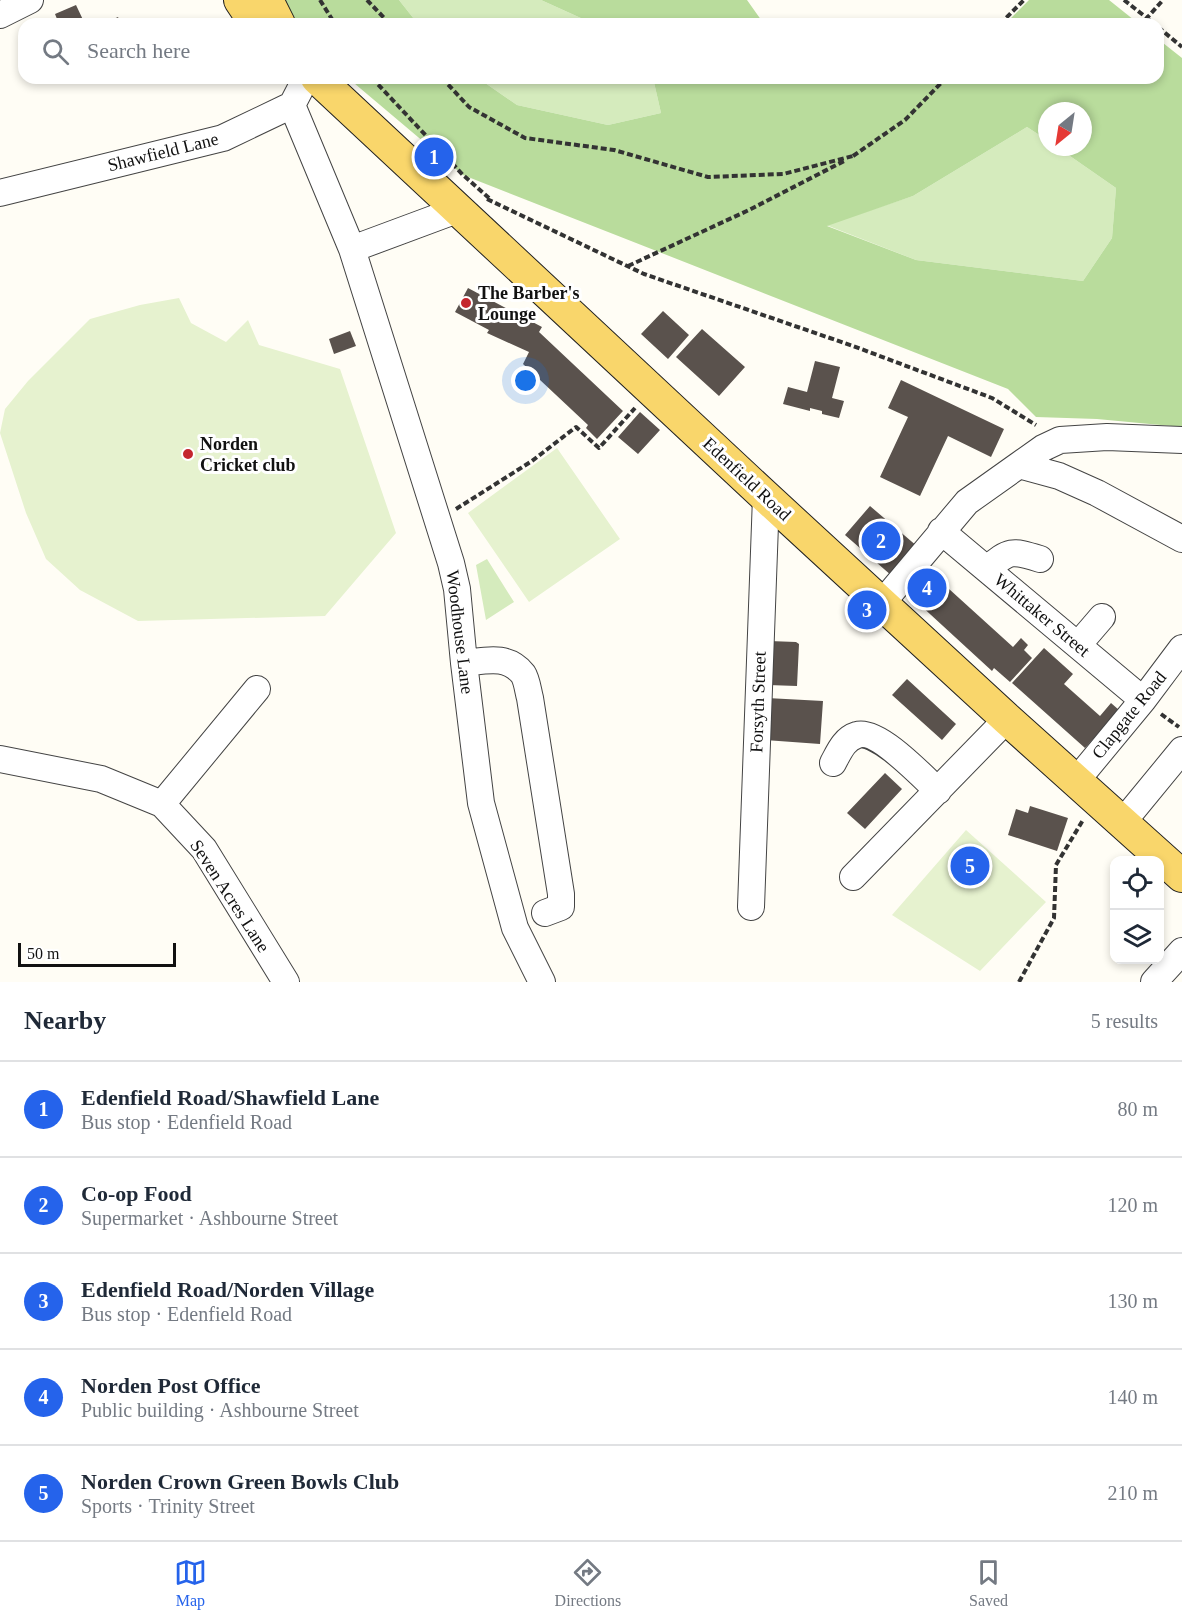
<!DOCTYPE html>
<meta charset="utf-8">
<style>
body{margin:0;font-family:"Times New Roman",serif;background:#f6f6f7;color:#1f2937}
.controls{position:absolute;right:18px;bottom:18px;display:grid;overflow:hidden;border-radius:12px;box-shadow:0 3px 9px #0003}
.controls button{width:54px;height:54px;display:grid;place-items:center;padding:0;border:0;border-bottom:2px solid #e0e1e3;background:#fff;color:#1f2937;font:30px sans-serif}
.compass{position:absolute;left:1038px;top:102px;width:54px;height:54px;border-radius:50%;background:#fff;box-shadow:0 3px 9px #0003;rotate:210deg}
.scale{position:absolute;left:18px;bottom:15px;width:158px;box-sizing:border-box;padding-left:6px;border:3px solid #111;border-top:0;font-size:16px;line-height:21px;white-space:nowrap;color:#111;-webkit-text-stroke:4px #fff;paint-order:stroke}
.you{position:absolute;left:526px;top:381px;width:21px;height:21px;margin:-15px;border:4px solid #fff;border-radius:50%;background:#1a73e8;box-shadow:0 0 0 9px #1a73e833}
.badge{display:grid;place-items:center;width:39px;height:39px;border-radius:50%;background:#2563eb;color:#fff;font-size:20px;font-weight:700}
.pin{position:absolute;translate:-50% -50%;border:3px solid #fff;box-shadow:0 2px 6px #0006}
.list{margin:0;padding:0;list-style:none}
h2{display:flex;justify-content:space-between;align-items:center;height:78px;margin:0;padding:0 24px;font-size:26px}
h2 small{font-size:20px;font-weight:400;color:#747a83}
.list li{display:grid;grid-template-columns:39px 1fr auto;gap:18px;align-items:center;box-sizing:border-box;height:96px;padding:0 24px;border-top:2px solid #e0e1e3}
.list b{display:block;font-size:22px;white-space:nowrap}
.list p{margin:0;font-size:20px;white-space:nowrap;color:#747a83}
.list em{font-size:20px;font-style:normal;color:#747a83}
.icon{flex:none;width:33px;height:33px;fill:none;stroke:currentColor;stroke-width:2;stroke-linecap:round;stroke-linejoin:round}
.map{position:relative;flex:none;width:1182px;height:982px;overflow:hidden}
.search{position:absolute;background:#fff;box-shadow:0 3px 9px #0003;left:18px;right:18px;top:18px;height:66px;display:flex;align-items:center;gap:15px;box-sizing:border-box;padding:0 21px;border-radius:18px;color:#747a83;font-size:22px}
.sheet{height:558px;background:#fff}
nav{display:flex;justify-content:space-around;align-items:center;box-sizing:border-box;height:84px;border-top:2px solid #e0e1e3;background:#fff;font-size:16px;color:#747a83}
nav a{display:grid;justify-items:center;gap:3px}
nav .on{color:#2563eb}
.map>svg:first-child{display:block}
</style>
<div class="map">
<svg width="1182" height="982" viewBox="0 0 1182 982">
<rect width="100%" height="100%" fill="#fffdf5"/>
<!-- green -->
<path fill="#d5ebbd" d="M399,0H541L594,24H418Z
M478,78H653L661,113L608,125L517,105Z
M1027,127L1047,140V147H1057L1116,188L1112,238L1083,281L916,260L826,225L913,196Z
M487,559L514,602L486,620L476,565Z"/>
<!-- forest -->
<path fill="#b9dc9c" fill-rule="evenodd" d="M283,0H399L418,24H298Z
M541,0H747L764,24H594Z
M1029,0H1109L1139,24H1005Z
M1158,39L1182,58V427L1097,419L1036,417L1008,389L463,175L348,78H478L517,105L608,125L661,113L653,78H920L945,84L952,78H1158ZM1047,111H1083V147H1057L1116,188L1112,238L1083,281L916,260L827,226L913,196L1027,127L1047,140Z"/>
<!-- pitch -->
<path fill="#e6f2cf" d="M179,298L191,323L226,342L248,320L259,345L340,369L396,533L325,616L138,621L80,590L46,559L26,513L0,433L5,409L28,381L90,319L140,305Z
M557,448L620,539L529,602L468,513Z
M966,830L1046,902L980,971L892,915Z"/>
<!-- building -->
<path fill="#5a524d" d="M76,5L85,24H59L55,14Z
M118,17L121,24H102Z
M468,288L542,327L539,332L623,411L597,439L586,428L588,425L523,364L529,352L487,333L489,330L455,312Z
M663,311L689,335L668,359L641,334Z
M702,329L745,367L719,396L676,357Z
M350,331L356,346L334,354L329,339Z
M815,361L840,367L832,398L844,401L839,418L822,414V411L810,408V411L783,404L788,387L807,392Z
M901,380L1004,429L991,457L948,436L920,496L880,477L908,417L888,408Z
M640,412L660,430L638,454L618,437Z
M870,506L918,547L892,576L845,535Z
M927,569L1013,647L1021,638L1028,645L1024,650L1032,658L1010,682L994,668L992,671L906,592Z
M769,641L796,642L799,644L797,686L768,685Z
M1044,648L1073,674L1064,684L1100,716L1111,703L1119,710L1085,748L1012,683Z
M907,679L956,724L942,740L892,695Z
M767,698L823,701L820,744L765,740Z
M885,773L902,789L865,829L847,813Z
M1030,806L1068,818L1057,851L1008,835L1016,809L1028,813Z"/>
<g fill="none" stroke-linecap="round" stroke-linejoin="round">
<!-- minor casing -->
<g stroke="#444" stroke-width="28">
<path id="minor" d="M0,15L30,0
M292,105L352,249L451,563L457,589L464,663L481,803L515,928L542,982
M0,193L223,138L292,105L306,78
M352,249L457,210
M1019,465L1043,448L1060,440L1107,437L1182,440
M941,531L1143,700
M987,569C1010,550 1011,550 1040,559
M882,603L967,502L1019,465L1059,476L1097,493L1182,539
M1078,645L1102,617
M464,663C485,661 507,654 523,674C527,680 528,691 530,698L561,894V907L545,913
M0,759L101,779L162,804L204,849L286,982
M833,763C839,752 844,739 857,735C877,728 923,777 938,791
M1076,781L1143,700L1182,648
M162,804L257,689
M1122,823L1182,750
M853,877L1007,719
M751,907L766,497
M1154,982L1182,951"/>
</g>
<!-- major casing -->
<g stroke="#222" stroke-width="34">
<path id="major" d="M240,0L256,24
M267,0L279,24
M317,78L766,497L1007,719L1182,876"/>
</g>
<!-- path -->
<path stroke="#333" stroke-width="4" stroke-dasharray="6 3" stroke-linecap="butt" d="M320,0L335,24
M367,0L390,24
M1124,0L1147,18L1163,0
M1147,18L1154,24
M1000,24L1024,0
M1158,27L1182,47
M372,78L463,175L489,198
M442,78L469,107L525,138L614,150L708,177L783,174L853,156
M853,156L905,120L946,78
M487,199L644,274L853,346L992,398L1036,425
M628,266L749,210L846,160
M456,509L532,461L576,427L599,448L635,408
M1161,714L1179,727
M1019,982L1054,918L1056,865L1083,820"/>
<!-- minor -->
<use href="#minor" stroke="#fff" stroke-width="26"/>
<!-- major -->
<use href="#major" stroke="#f9d66b" stroke-width="32"/>
</g>
<!-- markers -->
<g fill="#c4262e" stroke="#fff" stroke-width="2">
<circle cx="466" cy="303" r="6"/>
<circle cx="188" cy="454" r="6"/>
</g>
<g text-anchor="middle" dominant-baseline="central" stroke-width="6" stroke-linejoin="round" paint-order="stroke">
<!-- street labels -->
<g font-size="18" fill="#111" stroke="#fff">
<text transform="translate(163 152) rotate(-14)">Shawfield Lane</text>
<text transform="translate(747 479) rotate(43)">Edenfield Road</text>
<text transform="translate(1042 615) rotate(40)">Whittaker Street</text>
<text transform="translate(460 632) rotate(83)">Woodhouse Lane</text>
<text transform="translate(758 702) rotate(-88)">Forsyth Street</text>
<text transform="translate(1129 715) rotate(-51)">Clapgate Road</text>
<text transform="translate(230 896) rotate(57)">Seven Acres Lane</text>
</g>
<!-- poi labels -->
<g font-size="18" font-weight="bold" fill="#111" stroke="#fff" text-anchor="start">
<text x="478" y="293">The Barber's<tspan x="478" dy="21">Lounge</tspan></text>
<text x="200" y="444">Norden<tspan x="200" dy="21">Cricket club</tspan></text>
</g>
</g>
</svg>
<div class="controls">
<button><svg class="icon" aria-label="locate" viewBox="0 0 24 24"><circle cx="12" cy="12" r="6"/><path d="M12 2v4M12 18v4M2 12h4M18 12h4"/></svg></button>
<button><svg class="icon" aria-label="layers" viewBox="0 0 24 24"><path d="M12 4l9 5-9 5-9-5zM3 14l9 5 9-5"/></svg></button>
</div>
<svg class="compass" viewBox="-18 -18 36 36"><path d="M0-13l5 13h-10z" fill="#e53935"/><path d="M0 13l5-13h-10z" fill="#747a83"/></svg>
<div class="scale">50 m</div>
<div class="you"></div>
<div class="pin badge" style="left:434px;top:157px">1</div>
<div class="pin badge" style="left:881px;top:541px">2</div>
<div class="pin badge" style="left:867px;top:610px">3</div>
<div class="pin badge" style="left:927px;top:588px">4</div>
<div class="pin badge" style="left:970px;top:866px">5</div>
<div class="search"><svg class="icon" aria-label="search" viewBox="0 0 24 24"><circle cx="10" cy="10" r="6"/><path d="M15 15l6 6"/></svg>Search here</div>
</div>
<section class="sheet">
<h2>Nearby<small>5 results</small></h2>
<ul class="list">
<li><span class="badge">1</span><div><b>Edenfield Road/Shawfield Lane</b><p>Bus stop · Edenfield Road</p></div><em>80 m</em></li>
<li><span class="badge">2</span><div><b>Co-op Food</b><p>Supermarket · Ashbourne Street</p></div><em>120 m</em></li>
<li><span class="badge">3</span><div><b>Edenfield Road/Norden Village</b><p>Bus stop · Edenfield Road</p></div><em>130 m</em></li>
<li><span class="badge">4</span><div><b>Norden Post Office</b><p>Public building · Ashbourne Street</p></div><em>140 m</em></li>
<li><span class="badge">5</span><div><b>Norden Crown Green Bowls Club</b><p>Sports · Trinity Street</p></div><em>210 m</em></li>
</ul>
</section>
<nav>
<a class="on"><svg class="icon" aria-label="map" viewBox="0 0 24 24"><path d="M3 6l6-2 6 2 6-2v14l-6 2-6-2-6 2zM9 4v14M15 6v14"/></svg>Map</a>
<a><svg class="icon" aria-label="directions" viewBox="0 0 24 24"><path d="M12 3l9 9-9 9-9-9zM9 14v-3h6M13 9l2 2-2 2"/></svg>Directions</a>
<a><svg class="icon" aria-label="saved" viewBox="0 0 24 24"><path d="M7 4h10v16l-5-4-5 4z"/></svg>Saved</a>
</nav>
